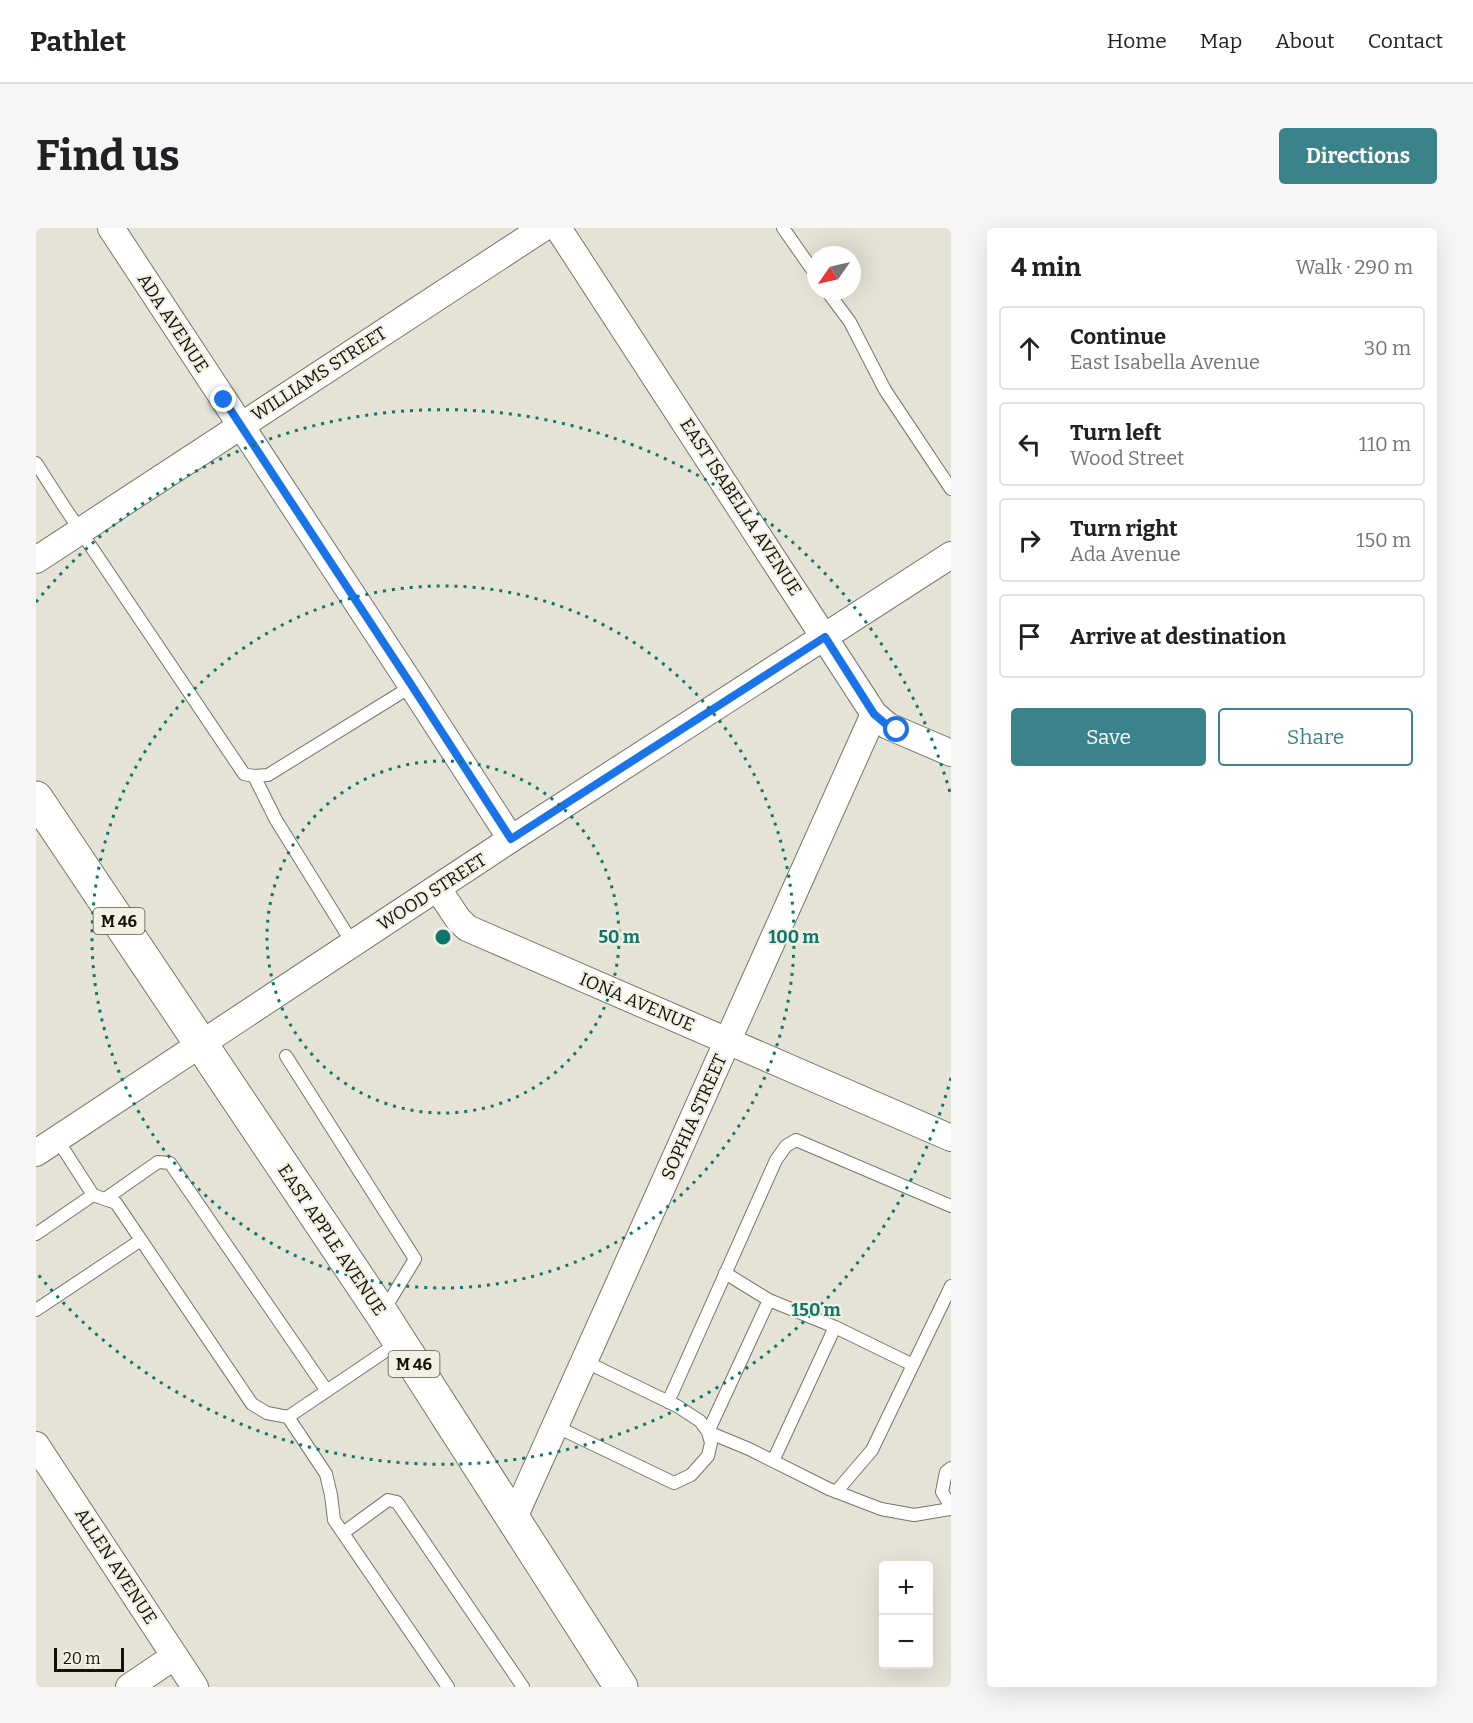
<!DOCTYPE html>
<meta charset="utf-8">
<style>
body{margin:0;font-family:Bitter,serif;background:#f6f6f6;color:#202124}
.controls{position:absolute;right:18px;bottom:18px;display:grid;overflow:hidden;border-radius:6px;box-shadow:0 6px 24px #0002}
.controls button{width:54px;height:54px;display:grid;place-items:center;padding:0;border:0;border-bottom:2px solid #e0e0e0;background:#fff;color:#202124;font:30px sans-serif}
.compass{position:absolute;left:771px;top:18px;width:54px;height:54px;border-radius:50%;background:#fff;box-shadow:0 6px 24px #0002;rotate:236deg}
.scale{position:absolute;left:18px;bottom:15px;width:70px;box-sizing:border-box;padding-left:6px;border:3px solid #11100b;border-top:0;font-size:16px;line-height:21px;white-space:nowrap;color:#11100b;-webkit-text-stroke:4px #f2f0e2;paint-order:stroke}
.stop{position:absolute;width:18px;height:18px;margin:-14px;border:4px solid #1a73e8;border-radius:50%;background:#fff}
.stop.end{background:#1a73e8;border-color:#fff;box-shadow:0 2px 6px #0008}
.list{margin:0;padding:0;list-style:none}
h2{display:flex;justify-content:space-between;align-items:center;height:78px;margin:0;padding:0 24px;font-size:26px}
h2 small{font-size:20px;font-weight:400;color:#757577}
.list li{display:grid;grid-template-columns:39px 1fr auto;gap:18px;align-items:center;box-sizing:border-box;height:84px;margin:0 12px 12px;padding:0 12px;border:2px solid #e0e0e0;border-radius:6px}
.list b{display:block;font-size:22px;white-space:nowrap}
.list p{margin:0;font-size:20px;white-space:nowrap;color:#757577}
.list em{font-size:20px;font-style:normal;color:#757577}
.actions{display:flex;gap:12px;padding:18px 24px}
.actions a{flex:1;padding:14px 0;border:2px solid #3b838a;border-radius:6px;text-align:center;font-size:21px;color:#3b838a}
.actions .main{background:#3b838a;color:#fff}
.icon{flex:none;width:33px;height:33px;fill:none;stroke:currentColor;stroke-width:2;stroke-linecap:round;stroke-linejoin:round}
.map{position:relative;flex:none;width:915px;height:1459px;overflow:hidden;border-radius:6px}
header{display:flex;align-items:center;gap:36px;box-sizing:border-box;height:84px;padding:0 30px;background:#fff;border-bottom:2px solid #e0e0e0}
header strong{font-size:28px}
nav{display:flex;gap:33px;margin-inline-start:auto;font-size:21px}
.intro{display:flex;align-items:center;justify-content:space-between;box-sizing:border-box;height:144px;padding:0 36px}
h1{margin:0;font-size:42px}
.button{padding:15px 27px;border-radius:6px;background:#3b838a;color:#fff;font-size:21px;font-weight:700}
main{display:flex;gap:36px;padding:0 36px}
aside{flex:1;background:#fff;border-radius:6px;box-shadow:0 6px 24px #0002}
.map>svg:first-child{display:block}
</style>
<header>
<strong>Pathlet</strong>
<nav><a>Home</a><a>Map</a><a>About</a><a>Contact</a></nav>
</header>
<div class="intro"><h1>Find us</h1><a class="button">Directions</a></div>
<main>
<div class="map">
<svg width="915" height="1459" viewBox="0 0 915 1459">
<rect width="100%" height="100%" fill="#e5e3d5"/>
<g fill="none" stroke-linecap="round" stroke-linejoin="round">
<!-- service casing -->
<g stroke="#777568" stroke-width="14">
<path id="service" d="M747,0L780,47
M791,63L814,94L849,162L915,261
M0,235L27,277L208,546L218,548L232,547L376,458
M218,548L240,592L317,716
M250,828L379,1031L348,1082
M21,911L57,967L80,975L216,1176L231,1185L252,1189L290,1246L295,1267L298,1292L412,1459
M69,971L122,934L134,935L291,1163
M0,1006L57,967
M689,1045L733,1072L799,1099L877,1137
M733,1072L672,1204L713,1221L793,1261L845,1281L878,1287L915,1281
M0,1082L105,1012
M632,1174L740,932L750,918L760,912L915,978
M252,1189L363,1114
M519,1198L638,1255L655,1247L672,1228L675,1215L672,1204L664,1193L641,1178L548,1133
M737,1233L799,1099
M915,1240L910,1244L906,1264L915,1279
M800,1264L836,1222L915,1058
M307,1305L352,1272L361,1274L487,1459"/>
</g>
<!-- minor casing -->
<g stroke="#777568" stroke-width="28">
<path id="minor" d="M75,0L376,458L475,611
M522,0L838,486L852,498L915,525
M0,332L507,0
M402,661L422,691L431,700L915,910
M0,925L475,611L915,327
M0,1217L159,1459
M477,1292L838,486
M93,1459L139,1428"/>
</g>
<!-- primary casing -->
<g stroke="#777568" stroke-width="35">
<path id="primary" d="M0,570L346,1086L585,1459"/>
</g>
<!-- service -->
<use href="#service" stroke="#fff" stroke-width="12"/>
<!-- minor -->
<use href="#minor" stroke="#fff" stroke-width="26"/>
<!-- primary -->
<use href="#primary" stroke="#fff" stroke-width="33"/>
</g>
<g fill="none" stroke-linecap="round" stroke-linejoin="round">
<!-- route -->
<path stroke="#1a73e8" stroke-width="8" d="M188,172L376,458L475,611L789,409L838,486L852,498L861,502"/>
</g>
<!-- distance rings -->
<g fill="none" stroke="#0f766e" stroke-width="3" stroke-dasharray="3 6">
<circle cx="407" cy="709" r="176"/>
<circle cx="407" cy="709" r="351"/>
<path d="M915 850A527 527 0 0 1 0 1044M0 374A527 527 0 0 1 915 568"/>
</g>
<g text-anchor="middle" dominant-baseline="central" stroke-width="4.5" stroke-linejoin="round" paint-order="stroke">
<!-- shield labels -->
<g fill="#f2f0e2" stroke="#54534c" stroke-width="1.5">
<rect x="57.5" y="680" width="51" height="26" rx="4.5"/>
<rect x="352.5" y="1123" width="51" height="26" rx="4.5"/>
</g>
<g font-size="16" font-weight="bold" fill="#11100b">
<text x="83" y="693">M 46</text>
<text x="378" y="1136">M 46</text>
</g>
<!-- street labels -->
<g font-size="18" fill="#11100b" stroke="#f2f0e2">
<text transform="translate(137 95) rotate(57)">ADA AVENUE</text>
<text transform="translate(283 146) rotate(-33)">WILLIAMS STREET</text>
<text transform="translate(705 279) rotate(57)">EAST ISABELLA AVENUE</text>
<text transform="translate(396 664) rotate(-33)">WOOD STREET</text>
<text transform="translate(601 774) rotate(23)">IONA AVENUE</text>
<text transform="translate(658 889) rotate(-66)">SOPHIA STREET</text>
<text transform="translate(296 1012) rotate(56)">EAST APPLE AVENUE</text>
<text transform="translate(80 1338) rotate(57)">ALLEN AVENUE</text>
</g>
</g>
<circle cx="407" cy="709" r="9" fill="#0f766e" stroke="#f2f0e2" stroke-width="3"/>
<g font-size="18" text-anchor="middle" font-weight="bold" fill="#0f766e" stroke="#f2f0e2" stroke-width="4.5" stroke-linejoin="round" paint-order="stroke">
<text x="583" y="715">50 m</text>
<text x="758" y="715">100 m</text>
<text x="780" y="1088">150 m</text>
</g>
</svg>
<div class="controls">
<button>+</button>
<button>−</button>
</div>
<svg class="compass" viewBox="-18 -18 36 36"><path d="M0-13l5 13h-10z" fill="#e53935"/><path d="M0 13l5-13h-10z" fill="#757577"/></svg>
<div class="scale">20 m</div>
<div class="stop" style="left:861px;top:502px"></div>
<div class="stop end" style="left:188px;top:172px"></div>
</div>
<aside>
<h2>4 min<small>Walk · 290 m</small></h2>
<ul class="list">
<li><svg class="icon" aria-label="ahead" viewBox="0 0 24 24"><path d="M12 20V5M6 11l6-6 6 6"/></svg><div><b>Continue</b><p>East Isabella Avenue</p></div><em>30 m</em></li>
<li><svg class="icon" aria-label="left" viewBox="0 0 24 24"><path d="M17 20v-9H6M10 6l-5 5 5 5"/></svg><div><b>Turn left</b><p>Wood Street</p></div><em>110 m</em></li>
<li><svg class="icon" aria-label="right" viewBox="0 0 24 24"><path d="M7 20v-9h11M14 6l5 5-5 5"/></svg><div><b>Turn right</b><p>Ada Avenue</p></div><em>150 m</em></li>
<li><svg class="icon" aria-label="arrive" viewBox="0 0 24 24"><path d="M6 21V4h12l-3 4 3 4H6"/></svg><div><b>Arrive at destination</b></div></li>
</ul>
<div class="actions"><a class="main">Save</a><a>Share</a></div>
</aside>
</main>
